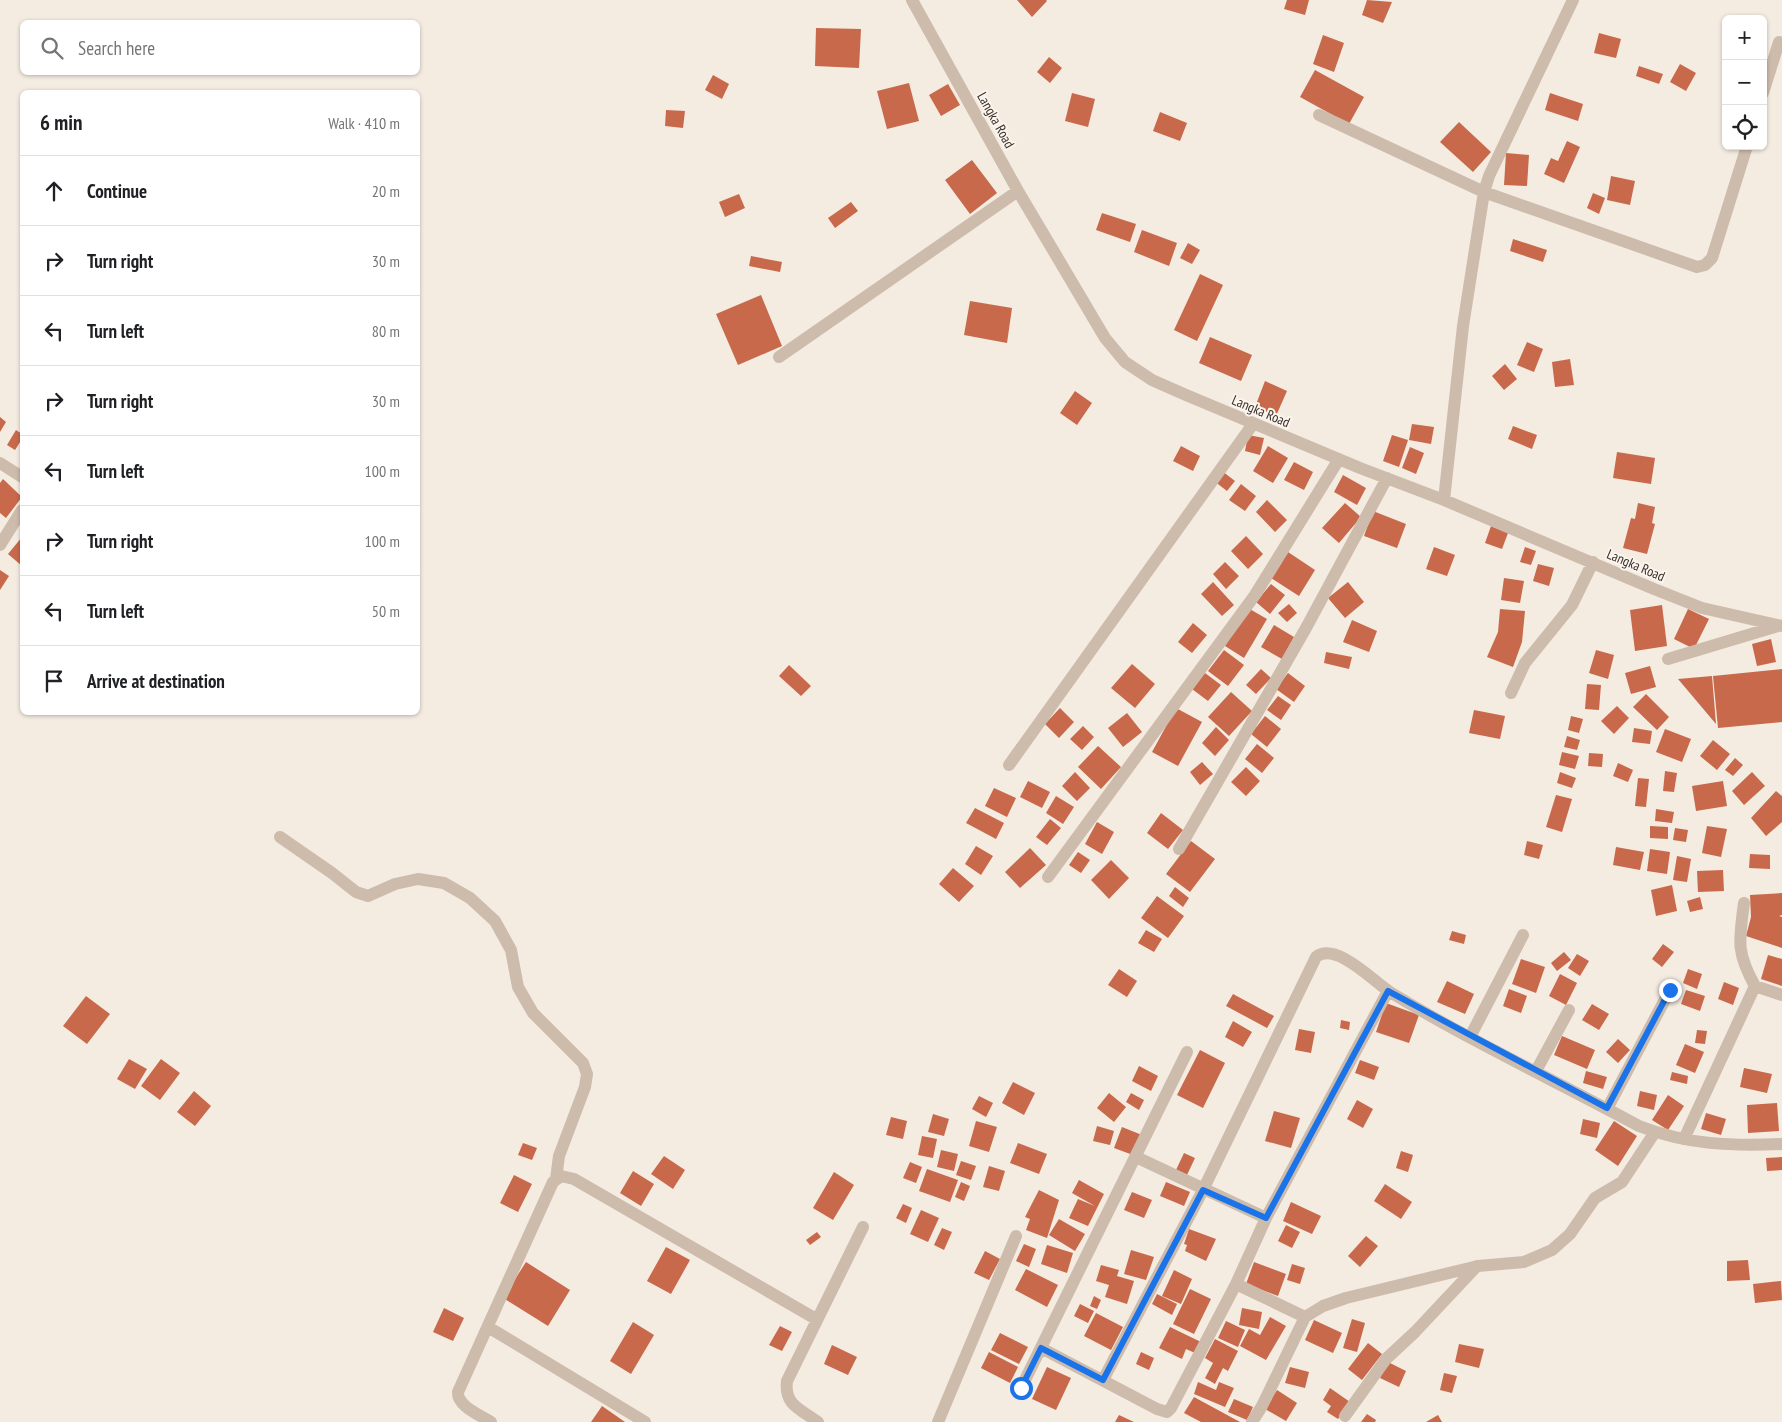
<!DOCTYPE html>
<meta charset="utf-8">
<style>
body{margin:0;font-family:"PT Sans Narrow",sans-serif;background:#f6f6f6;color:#202124}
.controls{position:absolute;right:15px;top:15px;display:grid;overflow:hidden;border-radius:8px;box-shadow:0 1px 4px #0004}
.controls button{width:45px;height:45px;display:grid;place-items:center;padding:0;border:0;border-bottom:1px solid #e0e0e0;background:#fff;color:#202124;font:25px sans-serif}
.stop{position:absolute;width:15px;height:15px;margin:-11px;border:4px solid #1a73e8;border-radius:50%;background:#fff}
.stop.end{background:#1a73e8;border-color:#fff;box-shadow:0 1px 5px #0008}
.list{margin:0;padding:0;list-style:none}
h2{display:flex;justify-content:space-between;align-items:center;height:65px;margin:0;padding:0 20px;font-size:21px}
h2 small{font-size:16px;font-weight:400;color:#757577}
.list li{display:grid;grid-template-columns:32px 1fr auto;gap:15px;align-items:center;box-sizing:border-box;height:70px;padding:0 20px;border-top:1px solid #e0e0e0}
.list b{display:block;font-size:19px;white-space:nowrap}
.list em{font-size:16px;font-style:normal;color:#757577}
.icon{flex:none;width:28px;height:28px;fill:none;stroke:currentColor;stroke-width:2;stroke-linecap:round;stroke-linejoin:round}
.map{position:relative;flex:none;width:1782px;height:1422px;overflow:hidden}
.search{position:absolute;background:#fff;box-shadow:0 1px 4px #0004;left:20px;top:20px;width:400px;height:55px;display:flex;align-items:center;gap:12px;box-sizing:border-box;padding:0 18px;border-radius:8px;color:#757577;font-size:19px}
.panel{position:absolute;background:#fff;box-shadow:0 1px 4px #0004;left:20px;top:90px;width:400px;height:625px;border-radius:8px}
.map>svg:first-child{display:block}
</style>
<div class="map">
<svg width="1782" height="1422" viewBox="0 0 1782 1422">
<rect width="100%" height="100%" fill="#f4ebe1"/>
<!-- building -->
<path fill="#c8694b" d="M1017,0H1046L1047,1L1032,17Z
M1287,0H1309L1305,15L1284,9Z
M1367,0L1392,2L1383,23L1362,15Z
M816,28L861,29L859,68L815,66Z
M1599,33L1621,39L1616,58L1594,53Z
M1323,35L1344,43L1334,72L1313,64Z
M1049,57L1062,68L1050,83L1037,72Z
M1680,64L1696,73L1686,91L1670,82Z
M1639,66L1663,74L1659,84L1636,76Z
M1315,70L1364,97L1349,124L1300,97Z
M713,75L729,84L722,99L705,90Z
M909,83L919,121L887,129L877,91Z
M948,84L960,105L941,116L929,95Z
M1072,93L1095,99L1088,127L1065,121Z
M1550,93L1583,104L1578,121L1545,110Z
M666,110L685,111L683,128L665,126Z
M1160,112L1187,123L1180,141L1153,131Z
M1459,122L1491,152L1473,172L1440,142Z
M1567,141L1580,147L1564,183L1544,174L1551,158L1558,161Z
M1506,153L1529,155L1527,186L1504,185Z
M972,160L997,193L970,214L945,180Z
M1611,176L1635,181L1630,205L1607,200Z
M1593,193L1605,198L1599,214L1587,208Z
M739,194L745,208L725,217L719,202Z
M851,202L858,211L835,228L828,218Z
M1102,213L1136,224L1130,242L1096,230Z
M1142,230L1177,243L1169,266L1134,252Z
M1513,239L1547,250L1543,262L1510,251Z
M1188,243L1200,250L1192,264L1180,258Z
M751,256L782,262L780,272L749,266Z
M1200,274L1223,285L1197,341L1174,330Z
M761,295L782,346L738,365L716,314Z
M970,301L1012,308L1007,343L964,335Z
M1210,337L1252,355L1241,381L1199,363Z
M1527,342L1543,349L1534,372L1517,365Z
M1570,359L1574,385L1555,387L1552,362Z
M1505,364L1517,379L1504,390L1492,376Z
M1265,381L1287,391L1276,416L1255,407Z
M1075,391L1092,403L1077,425L1060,413Z
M0,417L6,422L0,432Z
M1412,424L1434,427L1431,444L1409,440Z
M1513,426L1537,435L1532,449L1508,439Z
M16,430L22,434V439L15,450L7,445Z
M1248,435L1264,438L1260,455L1245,451Z
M1392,435L1408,440L1399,467L1383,461Z
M1181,446L1200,456L1193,471L1173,461Z
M1268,446L1288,458L1273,483L1253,471Z
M1410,447L1424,453L1416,474L1402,468Z
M1617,452L1655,458L1651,484L1613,478Z
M1294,462L1313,472L1304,490L1284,480Z
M1222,471L1235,481L1227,491L1214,481Z
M1343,475L1366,488L1357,505L1334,492Z
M3,479L22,497L6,518L0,513V483Z
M1241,484L1256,496L1245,511L1229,500Z
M1267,500L1287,520L1275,532L1256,512Z
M1345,503L1361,517L1339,543L1322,528Z
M1638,503L1655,507L1652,523L1655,524L1647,554L1623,548L1631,518L1635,519Z
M1373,511L1406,524L1397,548L1364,536Z
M1491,526L1508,533L1502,549L1485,543Z
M1246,536L1263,554L1248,569L1231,551Z
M22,537V566L8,554Z
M1434,547L1455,555L1447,576L1426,569Z
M1525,547L1536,551L1531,565L1520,562Z
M1288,552L1315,570L1299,596L1271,578Z
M1225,562L1239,576L1226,589L1213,574Z
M1538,564L1554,568L1549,586L1533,581Z
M0,570L9,576L0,590Z
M1504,578L1524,581L1520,603L1501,600Z
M1213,582L1234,605L1222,616L1201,594Z
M1348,582L1364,602L1345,618L1328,598Z
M1271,584L1285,595L1270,614L1256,602Z
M1289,604L1297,613L1287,622L1278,613Z
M1662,605L1667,646L1635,651L1630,610Z
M1248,608L1267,619L1244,658L1225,646Z
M1500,609L1525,611L1522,642L1513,667L1487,657L1498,632Z
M1688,609L1709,619L1694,649L1674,639Z
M1352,620L1377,631L1369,652L1343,642Z
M1193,623L1207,635L1192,653L1178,642Z
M1274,625L1294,637L1282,659L1261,647Z
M1771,639L1776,662L1757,666L1752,644Z
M1224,650L1244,665L1228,686L1208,671Z
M1596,650L1614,655L1608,679L1589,673Z
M1326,652L1352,657L1349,669L1324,663Z
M1132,664L1155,684L1135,708L1111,688Z
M789,665L811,686L801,696L779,676Z
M1650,666L1656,687L1631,694L1625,673Z
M1261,669L1271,678L1256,694L1246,685Z
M1782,669V722L1718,728L1713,676Z
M1205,673L1221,685L1208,701L1192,689Z
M1288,673L1305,686L1294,702L1276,689Z
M1712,676L1716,724L1678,679Z
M1587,684L1601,685L1599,710L1585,709Z
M1231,692L1252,711L1229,736L1208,717Z
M1646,694L1669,717L1657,730L1633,707Z
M1278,696L1291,705L1281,720L1267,710Z
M1617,706L1629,718L1614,734L1601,721Z
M1060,708L1074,722L1059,738L1045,724Z
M1176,708L1202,722L1178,766L1152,752Z
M1474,710L1505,716L1500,739L1469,733Z
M1127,713L1142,732L1123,747L1108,728Z
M1265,716L1281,729L1267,747L1251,734Z
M1571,716L1583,719L1579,733L1568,730Z
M1083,726L1094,737L1082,750L1070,739Z
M1216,727L1229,740L1215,756L1202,743Z
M1634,728L1652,731L1650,744L1632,742Z
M1665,729L1691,739L1682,762L1656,752Z
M1567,736L1580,740L1577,750L1564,747Z
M1713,740L1730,754L1717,770L1700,756Z
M1257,744L1274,758L1262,773L1245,759Z
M1098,746L1121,767L1101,789L1078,767Z
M1562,752L1579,756L1575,769L1559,765Z
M1589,753L1603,754L1602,767L1588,766Z
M1735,758L1743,765L1733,776L1725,770Z
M1202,762L1213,774L1200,785L1190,772Z
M1618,763L1633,770L1628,782L1613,776Z
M1246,767L1260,781L1246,796L1231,782Z
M1665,771L1677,773L1674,792L1663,791Z
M1075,772L1090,788L1077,801L1062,786Z
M1560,772L1576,778L1572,788L1557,783Z
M1752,772L1765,786L1744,805L1732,791Z
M1638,778L1649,779L1646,807L1635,806Z
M1028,781L1050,792L1042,808L1020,797Z
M1723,781L1727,806L1696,811L1692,786Z
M994,788L1016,798L1007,817L985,806Z
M1776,791L1782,796V822L1766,836L1751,818Z
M1556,795L1572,799L1562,832L1546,827Z
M1056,796L1074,807L1063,824L1046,813Z
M975,808L1004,823L996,839L966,823Z
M1656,809L1674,812L1672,823L1655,821Z
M1161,813L1183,830L1168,849L1147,833Z
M1050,819L1061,828L1047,845L1036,837Z
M1097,822L1114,832L1102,854L1085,844Z
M1650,826L1668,827V839L1650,838Z
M1707,826L1727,829L1721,857L1702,853Z
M1675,828L1688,830L1686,842L1673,840Z
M1191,841L1215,859L1190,892L1166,874Z
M1527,841L1543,845L1539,859L1524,855Z
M976,846L993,856L981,875L965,864Z
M1616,847L1644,852L1640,870L1613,865Z
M1030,848L1046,865L1020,888L1005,872Z
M1650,849L1670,852L1667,874L1647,871Z
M1078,852L1090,860L1081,873L1069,865Z
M1750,854L1770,855V869L1749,868Z
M1677,856L1691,859L1687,882L1673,880Z
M1111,860L1129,878L1109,899L1091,880Z
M953,868L974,886L959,902L939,884Z
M1723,870L1724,891L1698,892L1697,871Z
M1672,885L1677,911L1656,916L1651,890Z
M1175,887L1189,898L1183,907L1169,896Z
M1782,893V915L1779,916L1782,917V948L1746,936L1751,917L1750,895Z
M1157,896L1184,916L1168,938L1141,918Z
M1700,897L1703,909L1690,912L1687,901Z
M1146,930L1162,939L1154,952L1138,943Z
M1452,931L1466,935L1464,944L1449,940Z
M1663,944L1674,952L1662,967L1652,959Z
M1564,952L1571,960L1557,971L1551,963Z
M1577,954L1589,961L1580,976L1568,968Z
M1768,955L1782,959V986L1761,979Z
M1521,959L1545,967L1536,993L1512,984Z
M1119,969L1137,981L1127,997L1108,985Z
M1688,969L1702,974L1697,989L1683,983Z
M1560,974L1577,983L1566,1005L1549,996Z
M1447,981L1474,994L1465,1014L1437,1002Z
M1724,982L1739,988L1733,1005L1718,999Z
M1509,989L1527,996L1521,1013L1503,1006Z
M1686,990L1705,996L1700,1011L1681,1004Z
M1233,994L1274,1016L1267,1028L1226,1006Z
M86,996L110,1014L87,1044L63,1026Z
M1386,1003L1419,1015L1409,1043L1376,1032Z
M1592,1004L1609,1014L1599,1030L1582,1020Z
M1341,1020L1350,1022L1349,1030L1340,1028Z
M1233,1021L1252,1032L1243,1047L1225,1037Z
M1299,1029L1315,1032L1311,1053L1295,1050Z
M1697,1030L1707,1031L1705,1044L1695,1043Z
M1562,1036L1595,1050L1587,1069L1554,1055Z
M1618,1039L1630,1050L1618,1063L1606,1052Z
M1685,1044L1704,1052L1695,1073L1676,1065Z
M1200,1050L1225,1063L1203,1108L1177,1095Z
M129,1059L147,1069L135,1089L117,1079Z
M161,1059L180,1073L160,1100L141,1086Z
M1360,1060L1379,1067L1374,1080L1355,1073Z
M1139,1066L1158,1076L1151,1091L1132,1081Z
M1744,1068L1772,1074L1767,1093L1740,1087Z
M1586,1071L1607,1077L1603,1089L1583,1083Z
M1672,1072L1688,1076L1687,1084L1670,1080Z
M1013,1082L1035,1093L1024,1115L1002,1103Z
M194,1091L211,1106L195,1126L177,1112Z
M1640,1091L1657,1095L1654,1110L1637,1106Z
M1109,1093L1126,1107L1114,1122L1097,1108Z
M1131,1093L1144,1100L1139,1110L1126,1102Z
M1668,1095L1684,1106L1668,1130L1652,1120Z
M979,1096L993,1103L986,1117L972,1109Z
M1357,1100L1373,1109L1363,1128L1347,1119Z
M1777,1103L1779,1131L1748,1133L1747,1105Z
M1274,1111L1300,1118L1291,1148L1265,1141Z
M1706,1113L1726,1119L1721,1135L1701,1129Z
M933,1114L949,1119L944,1136L928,1132Z
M891,1117L907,1121L903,1139L886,1135Z
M1583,1119L1600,1123L1597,1138L1580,1134Z
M976,1121L997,1127L989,1152L969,1146Z
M1614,1121L1637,1136L1618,1166L1595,1150Z
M1097,1126L1114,1131L1110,1145L1093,1141Z
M1122,1127L1142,1135L1133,1155L1114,1148Z
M922,1136L937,1139L933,1158L918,1155Z
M523,1143L537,1148L532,1160L518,1155Z
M1018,1143L1047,1154L1039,1174L1010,1163Z
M941,1150L958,1154L954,1171L937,1167Z
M1401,1151L1413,1155L1408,1172L1396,1168Z
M1184,1153L1195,1158L1187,1175L1176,1170Z
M664,1156L685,1170L673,1189L651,1174Z
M1782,1157V1170L1767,1171L1766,1158Z
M961,1161L976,1166L971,1180L956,1175Z
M910,1162L922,1167L916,1183L903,1178Z
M989,1166L1005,1171L999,1191L983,1187Z
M927,1169L958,1180L950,1202L919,1191Z
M633,1171L654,1184L641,1206L620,1193Z
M834,1172L854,1185L833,1220L813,1208Z
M514,1175L532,1184L518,1212L500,1203Z
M1079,1180L1104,1194L1088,1226L1069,1218L1078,1199L1095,1206L1072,1193Z
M961,1182L970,1186L964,1201L955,1197Z
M1166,1182L1190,1192L1184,1206L1160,1196Z
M1385,1184L1412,1202L1401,1219L1374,1201Z
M1039,1190L1059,1200L1047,1238L1026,1230L1030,1219L1025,1217Z
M1132,1192L1152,1200L1144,1218L1124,1210Z
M1291,1202L1321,1216L1312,1234L1283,1221Z
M903,1204L912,1208L906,1223L896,1218Z
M921,1210L939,1218L928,1242L910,1234Z
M1059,1219L1085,1234L1075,1251L1049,1235Z
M1286,1225L1300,1232L1292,1248L1278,1241Z
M942,1228L952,1232L944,1250L934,1245Z
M1189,1229L1216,1239L1206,1261L1185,1251L1187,1245L1184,1244Z
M817,1232L821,1237L810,1245L806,1240Z
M1366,1236L1378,1246L1360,1267L1348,1256Z
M1024,1244L1036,1249L1029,1267L1016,1261Z
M1047,1245L1073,1253L1067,1273L1041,1264Z
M666,1247L690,1260L671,1294L647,1281Z
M1131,1250L1154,1257L1146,1280L1124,1274Z
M985,1251L1000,1259L989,1280L974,1273Z
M1748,1260L1750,1280L1727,1281V1261Z
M526,1262L570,1290L548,1326L503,1298Z
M1254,1262L1286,1274L1278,1296L1246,1284Z
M1292,1264L1305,1268L1300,1284L1287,1280Z
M1101,1265L1119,1270L1117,1276L1134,1281L1127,1304L1105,1297L1109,1285L1096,1281Z
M1026,1269L1058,1285L1047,1307L1015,1290Z
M1174,1270L1192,1279L1181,1304L1162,1296Z
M1781,1281L1782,1300L1755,1303L1753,1284Z
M1190,1289L1211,1299L1194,1334L1173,1324Z
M1157,1294L1177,1304L1172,1315L1152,1304Z
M1094,1296L1101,1300L1097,1309L1090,1306Z
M1080,1304L1094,1311L1088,1323L1074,1316Z
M444,1308L464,1318L453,1341L433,1332Z
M1242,1308L1262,1312L1259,1329L1239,1325Z
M1096,1313L1123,1327L1111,1350L1084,1336Z
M1270,1317L1286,1326L1266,1360L1240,1346L1249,1329L1260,1335Z
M1352,1319L1365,1323L1357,1352L1343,1348Z
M1314,1320L1342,1333L1333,1353L1305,1340Z
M1226,1321L1245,1330L1238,1347L1218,1338Z
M633,1322L654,1335L631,1374L610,1361Z
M780,1326L792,1332L782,1351L769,1345Z
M1170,1327L1201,1342L1195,1353L1186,1349L1182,1359L1159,1348Z
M1000,1333L1028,1347L1019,1364L991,1350Z
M1215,1339L1238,1351L1228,1371L1223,1368L1215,1384L1205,1378L1213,1363L1205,1358Z
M1368,1343L1382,1354L1362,1380L1348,1369Z
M1459,1344L1484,1349L1479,1368L1455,1362Z
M832,1345L857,1357L848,1375L824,1364Z
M989,1352L1018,1367L1010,1383L981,1368Z
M1141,1352L1154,1358L1149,1370L1136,1364Z
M1388,1362L1406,1371L1399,1387L1380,1378Z
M1047,1367L1071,1378L1056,1410L1032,1399Z
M1290,1367L1309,1372L1305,1388L1285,1383Z
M1444,1373L1457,1376L1452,1393L1440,1390Z
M1198,1382L1216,1390L1219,1382L1234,1388L1225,1407L1194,1394Z
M1330,1388L1350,1402L1338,1419L1327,1412L1331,1406L1323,1400Z
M1277,1390L1297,1403L1286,1421L1265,1409Z
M1194,1397L1240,1422H1201L1184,1413Z
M1234,1399L1253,1407L1247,1420L1228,1412Z
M602,1406L625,1422H591Z
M1367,1414L1376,1420L1375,1422H1361Z
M1119,1415L1134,1422H1115Z
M1438,1415L1442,1422H1426Z"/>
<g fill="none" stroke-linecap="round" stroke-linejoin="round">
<!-- minor -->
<path stroke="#cdbbac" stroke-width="12" d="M912,0L1018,191L1105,338L1125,362L1152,380L1186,395L1360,468L1444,500L1654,589L1702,608L1782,626
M1763,93L1779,42
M1319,115L1484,192L1697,267L1705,265L1712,258L1747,146
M779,357L1018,191
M0,463L22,477
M1444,500L1463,326L1484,192L1489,176L1573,0
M0,545L22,510
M1668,659L1778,626
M1511,693L1525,663L1572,605L1593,562
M1009,765L1253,424
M280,837L332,873L356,892L368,896L395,884L418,879L444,883L470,898L495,921L511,950L518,987L533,1013L583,1063L587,1074L585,1087L559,1156L556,1179
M1179,849L1306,628L1387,478
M1048,877L1255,595L1339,459
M1755,986L1782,995
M1470,1037L1523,935
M1536,1071L1569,1010
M1607,1109L1670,990
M1684,1139L1755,986C1736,952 1739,941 1744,903
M1136,1157L1266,1218
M1236,1284L1305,1317
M488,1327L645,1422
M1041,1348L1157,1409L1167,1412L1171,1408L1236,1284L1266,1218L1388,991
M1103,1380L1203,1190L1316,957C1336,941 1374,982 1390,992C1470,1041 1556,1081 1639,1126C1688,1145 1731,1146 1782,1144
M1021,1388L1187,1052
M1345,1416L1386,1359L1415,1332L1477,1266
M491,1422C480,1415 457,1406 458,1392L553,1182L561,1176L574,1179L816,1319
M818,1422C800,1409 784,1405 787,1381L863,1227
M938,1422L1016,1236
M1252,1422L1262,1406L1305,1317L1323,1306L1346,1298L1478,1266L1524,1262L1552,1250L1570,1234L1595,1198L1622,1182L1655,1132"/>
</g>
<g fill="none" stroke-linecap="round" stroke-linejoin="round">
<!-- route -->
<path stroke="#1a73e8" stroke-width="6" d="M1021,1388L1041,1348L1103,1380L1203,1190L1266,1218L1388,991L1607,1108L1670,990"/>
</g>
<g text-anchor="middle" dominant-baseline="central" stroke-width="4" stroke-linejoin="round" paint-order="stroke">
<!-- street labels -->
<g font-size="14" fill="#3b302b" stroke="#fbf5ee">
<text transform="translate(996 120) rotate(61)">Langka Road</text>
<text transform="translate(1261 411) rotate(23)">Langka Road</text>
<text transform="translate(1636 565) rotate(23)">Langka Road</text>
</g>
</g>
</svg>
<div class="controls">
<button>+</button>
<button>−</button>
<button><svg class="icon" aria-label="locate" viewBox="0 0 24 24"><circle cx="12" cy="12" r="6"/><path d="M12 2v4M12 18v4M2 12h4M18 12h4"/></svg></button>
</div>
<div class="stop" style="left:1021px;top:1388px"></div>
<div class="stop end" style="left:1670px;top:990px"></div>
<div class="search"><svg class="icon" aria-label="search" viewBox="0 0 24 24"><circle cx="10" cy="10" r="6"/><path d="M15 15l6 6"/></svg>Search here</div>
<section class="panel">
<h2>6 min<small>Walk · 410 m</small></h2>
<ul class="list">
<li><svg class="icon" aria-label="ahead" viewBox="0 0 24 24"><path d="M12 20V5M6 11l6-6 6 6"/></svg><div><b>Continue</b></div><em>20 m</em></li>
<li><svg class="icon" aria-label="right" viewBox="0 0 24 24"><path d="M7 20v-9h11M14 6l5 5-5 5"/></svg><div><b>Turn right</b></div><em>30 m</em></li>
<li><svg class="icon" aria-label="left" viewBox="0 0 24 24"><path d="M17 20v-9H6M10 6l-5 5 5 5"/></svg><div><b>Turn left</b></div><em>80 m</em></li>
<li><svg class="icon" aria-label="right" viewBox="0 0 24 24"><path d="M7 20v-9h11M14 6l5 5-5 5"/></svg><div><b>Turn right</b></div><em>30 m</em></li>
<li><svg class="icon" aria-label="left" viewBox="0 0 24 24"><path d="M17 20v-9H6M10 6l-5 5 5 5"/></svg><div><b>Turn left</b></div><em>100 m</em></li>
<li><svg class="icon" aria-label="right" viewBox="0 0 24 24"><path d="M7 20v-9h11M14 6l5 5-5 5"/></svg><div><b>Turn right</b></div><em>100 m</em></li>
<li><svg class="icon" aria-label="left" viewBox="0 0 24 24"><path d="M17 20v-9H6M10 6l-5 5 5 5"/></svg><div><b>Turn left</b></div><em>50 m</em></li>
<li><svg class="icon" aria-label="arrive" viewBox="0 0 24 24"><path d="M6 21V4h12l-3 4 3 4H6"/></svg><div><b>Arrive at destination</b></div></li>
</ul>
</section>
</div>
